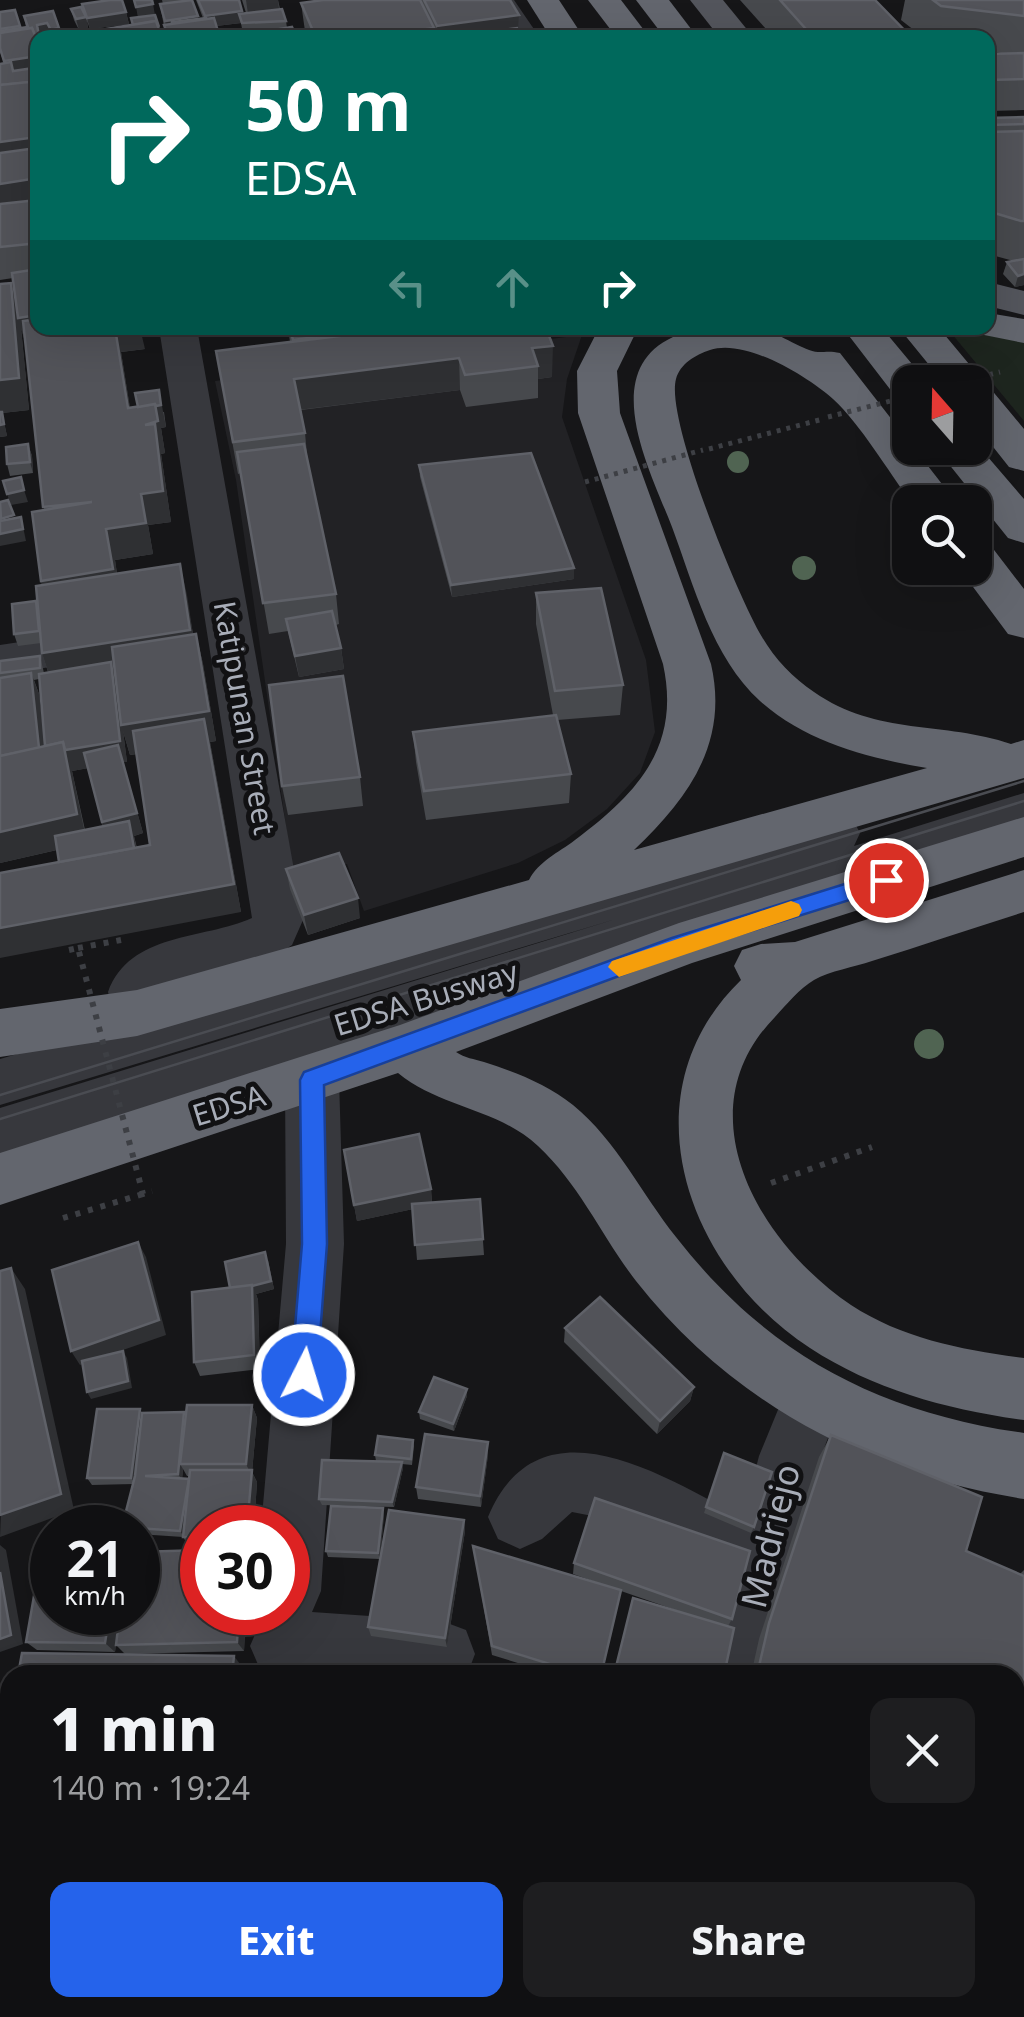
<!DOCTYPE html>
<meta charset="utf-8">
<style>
body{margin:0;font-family:"Noto Sans",sans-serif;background:#1e1e20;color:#f1f3f6;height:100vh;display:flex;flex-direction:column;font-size:38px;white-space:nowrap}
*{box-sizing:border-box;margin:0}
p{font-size:32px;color:#9c9d9f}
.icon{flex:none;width:55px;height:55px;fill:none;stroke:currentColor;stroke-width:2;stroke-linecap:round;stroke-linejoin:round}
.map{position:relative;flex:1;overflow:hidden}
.drawer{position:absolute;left:0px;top:1665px;width:1025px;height:352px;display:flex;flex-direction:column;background:#101012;border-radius:30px 30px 0 0;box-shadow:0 10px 40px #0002,0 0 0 2px #303032}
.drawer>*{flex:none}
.hud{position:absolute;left:30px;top:30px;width:965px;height:305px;border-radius:20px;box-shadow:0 10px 40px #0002,0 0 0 2px #303032;background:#00695c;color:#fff;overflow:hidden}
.needle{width:65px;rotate:340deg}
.buttons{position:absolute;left:892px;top:365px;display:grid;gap:20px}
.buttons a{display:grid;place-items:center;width:100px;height:100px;border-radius:20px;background:#101012;box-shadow:0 10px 40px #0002,0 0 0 2px #303032;font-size:50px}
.speed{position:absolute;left:30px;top:1505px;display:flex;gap:20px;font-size:50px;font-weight:700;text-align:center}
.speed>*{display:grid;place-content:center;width:130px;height:130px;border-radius:50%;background:#101012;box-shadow:0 10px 40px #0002,0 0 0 2px #303032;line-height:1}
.speed small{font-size:25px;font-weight:400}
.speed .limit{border:15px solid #d22;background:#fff;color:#111}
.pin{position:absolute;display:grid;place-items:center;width:85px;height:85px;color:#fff;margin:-42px;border:5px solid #fff;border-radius:50%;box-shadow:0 2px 10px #0007}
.me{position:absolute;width:110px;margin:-55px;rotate:5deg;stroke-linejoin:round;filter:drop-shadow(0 0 8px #0008)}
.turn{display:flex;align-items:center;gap:35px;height:210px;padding:0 50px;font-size:45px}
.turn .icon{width:130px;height:130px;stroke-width:2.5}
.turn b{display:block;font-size:70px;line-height:85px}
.lanes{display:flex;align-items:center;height:95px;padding:0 50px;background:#0003;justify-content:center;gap:50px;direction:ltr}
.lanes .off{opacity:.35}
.round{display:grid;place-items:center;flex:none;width:105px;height:105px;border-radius:20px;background:#1e1e20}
.headline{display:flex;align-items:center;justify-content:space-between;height:170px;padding:0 50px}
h1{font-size:60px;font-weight:800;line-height:75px}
.action{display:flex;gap:20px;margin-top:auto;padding:20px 50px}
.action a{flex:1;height:115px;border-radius:20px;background:#2563eb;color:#fff;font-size:40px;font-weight:800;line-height:115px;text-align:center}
.action a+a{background:#1e1e20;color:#f1f3f6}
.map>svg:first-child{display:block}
.built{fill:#222225}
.green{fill:#1e261f}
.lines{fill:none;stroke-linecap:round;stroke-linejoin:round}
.path-far1{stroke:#3d3f44;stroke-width:5;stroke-dasharray:4 6;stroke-linecap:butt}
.path{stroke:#3d3f44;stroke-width:6;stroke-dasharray:5 8;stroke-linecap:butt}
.minor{fill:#37383d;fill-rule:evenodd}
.major{fill:#53555c;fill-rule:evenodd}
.highway{fill:#63666e;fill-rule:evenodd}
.tram{stroke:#4a4c52;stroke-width:2.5}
.path-bridge-far1{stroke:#3d3f44;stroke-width:5;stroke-dasharray:4 6;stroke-linecap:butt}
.path-bridge{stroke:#3d3f44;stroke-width:6;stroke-dasharray:5 8;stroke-linecap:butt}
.tree{fill:#506452}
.wall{fill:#47494d;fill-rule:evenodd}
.shaded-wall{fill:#2f3033}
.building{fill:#525359;stroke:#5f6168;stroke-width:2.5}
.route{fill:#2563eb;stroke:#184099;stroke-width:2.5}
.slow{fill:#f59e0b}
.labels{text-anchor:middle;stroke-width:10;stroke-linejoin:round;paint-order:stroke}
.street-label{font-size:30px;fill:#a8adb8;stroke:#111113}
.near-street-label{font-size:35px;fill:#a8adb8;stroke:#111113}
</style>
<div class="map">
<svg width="1024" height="2017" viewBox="0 0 1024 2017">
<rect width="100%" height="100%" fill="#161618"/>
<path class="built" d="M582,335L567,379L562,417L646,660L655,732L640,773L607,809L565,840L518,863L364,911L347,864L293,875L236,480L215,381Z"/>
<path class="green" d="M947,328L1024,342V421Z"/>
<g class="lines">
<path class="path-far1" d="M709,449L823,419"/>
<g class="path">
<path d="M78,948L121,940"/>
<path d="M771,1183L872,1147"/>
<path d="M63,1218L143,1194"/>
</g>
<g class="minor">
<path d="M484,0H514L540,38H509Z"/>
<path d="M159,328H197L303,920L292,945L280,953L171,986L160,994L163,1011L836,814L853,820L860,833L854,846L1024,793V831L314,1056L331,1063L339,1079L344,1244L321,1591L312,1612L442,1621L466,1630L475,1654L467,1675H273L260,1669L250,1646L260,1623L273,1617L264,1612H288V1528H261L286,1244L285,1079L293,1063L0,1156V1108L616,919L0,1105V1059L116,1025L108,992C130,932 203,940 252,918Z"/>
<path d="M33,640L49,645L55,656L49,667L0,677V645Z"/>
<path d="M813,1369L835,1378L843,1399L821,1456L770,1675H704L728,1578L618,1521L572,1512L542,1539L520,1549L498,1539L488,1517C539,1394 665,1477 743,1518L759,1456L791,1378Z"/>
<path d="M1015,1923L1024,1924V1998L1015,1997Z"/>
<path d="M189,2008H263L261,2017H187Z"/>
</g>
<g class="major">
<path d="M690,0H723L754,38H720Z"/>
<path d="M988,282L1024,291V315L988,306Z"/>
</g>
<g class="highway">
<path d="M527,0H559L584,38H551Z"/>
<path d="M588,0H621L650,38H617Z"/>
<path d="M636,0H669L698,38H665Z"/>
<path d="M988,313L1024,319V343L974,333L970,328H988Z"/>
<path d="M599,328H638L617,371L620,413L711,664C729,742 689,798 634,850L927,768C867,758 806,742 760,701C712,657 694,586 672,527C651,472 597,372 673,337C698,326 728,324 755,328C776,330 802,351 818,352C827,352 831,351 840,353L956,502H911C888,471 861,425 833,399C807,376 745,338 710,350C695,355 680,364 676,379C665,419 738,597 762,637C775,659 793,678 814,692C877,736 944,721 1011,744L1024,740V778L137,1036L0,1057V1009L137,990L529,880C539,861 558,853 575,840C638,793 681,746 663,664L578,413L577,371Z"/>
<path d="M843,328H882L927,382H910V401L896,397Z"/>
<path d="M899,328H939L984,382L982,386L990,388L1024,429V471L1009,467L975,424V382H943Z"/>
<path d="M975,442L1024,499V543L1008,538L936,448H975Z"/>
<path d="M975,542L991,546L1024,589V638L1008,634L959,568H975Z"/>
<path d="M1024,817V857L692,963L456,1052C465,1058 474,1059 484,1062C515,1072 547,1084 573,1105C617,1141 641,1193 676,1237C768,1355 878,1412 1024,1433V1499C869,1475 734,1405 636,1281C602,1237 580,1185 538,1146C497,1108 441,1108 398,1073L0,1205V1153L400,1025L679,923Z"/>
<path d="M1024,870V912C973,928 923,945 872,961C854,967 830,971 814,980C800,988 786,1005 775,1017C682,1112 759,1243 851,1305C903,1339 963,1350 1024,1358V1420C949,1410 874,1390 810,1348C686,1268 624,1093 741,980L734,966L742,950L761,944L795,942Z"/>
</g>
<g class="tram">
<path d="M0,1095L1024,781"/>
<path d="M0,1119L1024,801"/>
</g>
<g class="path-bridge-far1">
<path d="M960,382L1000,372"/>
<path d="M828,417L910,396"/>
<path d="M585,482L703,450"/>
</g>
<path class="path-bridge" d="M69,950L78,948L143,1194L152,1191"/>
</g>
<g class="tree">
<circle cx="738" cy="462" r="11"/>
<circle cx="804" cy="568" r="12"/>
<circle cx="929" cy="1044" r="15"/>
</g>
<g class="wall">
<path d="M162,0H182L199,19L203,18L196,0H239L243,14L246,13L242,0H278L280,9L286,21L287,28L268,36V33L243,34L241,23L216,26L220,38H166L160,4H163Z"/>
<path d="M323,0H510L519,15L518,31L522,38H306L301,3Z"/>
<path d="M740,0H875L912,38H774Z"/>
<path d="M905,0H1024V110L988,111V54H1007L988,51V38H924L901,20Z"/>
<path d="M82,4L126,12L129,24L90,29L87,21L88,28L79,30L74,20L71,9L85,15Z"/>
<path d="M53,11L60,33L49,37L48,35L38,38V328L145,349L121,352L130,408L164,412L166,427L161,428L165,453L161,454L171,522L148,525L153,554L115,560L117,574L180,564L193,634H196L203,664L216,741L210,742L241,912L59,862L57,850L0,863V661L40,656L44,673L48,672L42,653L41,643L18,646L14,634L38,605L42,585L41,581L44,510L25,341L21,328L29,410L2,413L7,436L0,437L11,283L16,300L13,278L0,280V64L4,63L0,52V12L21,28H26L24,16ZM39,679L44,746L39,694L34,680ZM123,731L130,755L137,754L150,845L137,848L134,836L143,833L123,762H127ZM88,768L103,827L85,830L72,771Z"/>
<path d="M1024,117V285L1015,287L1003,274L1007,262L1018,260H1010L988,254V118Z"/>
<path d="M288,328H373L374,331L383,330L382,328H546L552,377L538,379V398L466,407L460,390L301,410L305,433L308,465L336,594L339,624L336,625L341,648L344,669L299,677L288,631L269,634L241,473L238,474L216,351L290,342Z"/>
<path d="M28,444L32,456L33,473L10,476L7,464Z"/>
<path d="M419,465L574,579L452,597L420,477Z"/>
<path d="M536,593L623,685L620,715L557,720L571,774L569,803L426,820L416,762L413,732L553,715L536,624Z"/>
<path d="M360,777L363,806L288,815L282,786Z"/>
<path d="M286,869L360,918L308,935L290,889Z"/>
<path d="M344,1150L431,1189L432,1203L480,1199L484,1255L417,1260L413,1209L357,1221Z"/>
<path d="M268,1260L274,1289L256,1294L258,1300L260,1369L200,1376L194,1362L230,1288Z"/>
<path d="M565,1328L694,1387L690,1401L657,1434L564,1342Z"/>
<path d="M467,1396L454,1431L420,1419L419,1412Z"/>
<path d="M252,1405L257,1418L252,1472L257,1482L254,1528H202V1548H190L183,1537L138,1534L133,1484L92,1485L87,1478L143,1413L186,1415ZM183,1469L187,1476H190L189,1479H182Z"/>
<path d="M831,1435L966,1551L1020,1574L1024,1570V1862L1015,1864V1675H751L759,1639L819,1457Z"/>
<path d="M413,1440L414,1446L412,1465L402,1464L403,1468L394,1507L322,1505L319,1499L376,1461L375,1455Z"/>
<path d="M724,1453L754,1527L751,1533L704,1513Z"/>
<path d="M488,1455L481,1507L418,1499L416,1487Z"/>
<path d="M384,1514L380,1559L328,1557L326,1551Z"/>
<path d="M464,1520L465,1531L447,1647L371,1636L368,1627Z"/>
<path d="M473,1546L610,1587L573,1574L574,1563L732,1619L728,1626L687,1614L621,1591L601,1675H557L492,1655Z"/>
<path d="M202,1612H246L244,1651L125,1654L116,1645L118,1627L115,1652L37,1650L26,1642Z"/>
</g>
<g class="shaded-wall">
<path d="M246,0H278L280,17L249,21Z"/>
<path d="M153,4L155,15L138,18L136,7Z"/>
<path d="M242,11L244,23L239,14L241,23L167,32L165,21L198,16L200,27L207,26L205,16Z"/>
<path d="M126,12L129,24L90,29L87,18Z"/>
<path d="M519,15L518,38L468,35V38H438L437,26Z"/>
<path d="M86,17L88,28L79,30L76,19Z"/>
<path d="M47,23L50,34L39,36L37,25Z"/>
<path d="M434,28V38H365Z"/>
<path d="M38,56V79L16,82L38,87V169L0,174V142L10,83L4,61Z"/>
<path d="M38,178V201L0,207V184Z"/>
<path d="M1024,274V285L1015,287L1018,276Z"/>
<path d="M11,283L20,314L38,315V328H140L145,349L121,352L135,440L27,349L21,328L29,410L2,413L7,436L0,437V380Z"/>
<path d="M553,346L552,377L538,379V366L532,348Z"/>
<path d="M459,358L460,390L298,410L294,379Z"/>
<path d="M159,390L166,427L161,428L165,453L161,454L171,522L148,525L153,554L115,560L121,600L51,612L41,581L106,529L141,494L146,430Z"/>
<path d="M28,444L32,456L33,473L30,462Z"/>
<path d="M24,490L28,502L11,505L7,494Z"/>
<path d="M21,517L26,541L0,546V534Z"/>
<path d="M180,564L187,595L197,660L196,634L203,664L216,741L210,742L241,912L0,958V928L234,884L208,742L130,755L123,731L127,762H123L143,833L134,836L141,873L109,842L102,822L123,762L72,771L87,843L0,863V832L53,774L52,684L42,653Z"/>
<path d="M574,568V579L452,597L451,585Z"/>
<path d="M341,648L344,669L299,677L295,656Z"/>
<path d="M31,673L39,694L47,772L0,780Z"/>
<path d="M358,898L360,918L308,935L304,915Z"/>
<path d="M431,1189L432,1205L357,1221L354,1205Z"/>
<path d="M138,1242L146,1257L166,1335L80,1365L71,1351Z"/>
<path d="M265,1252L274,1289L256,1294L258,1300L260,1369L234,1299Z"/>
<path d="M11,1268L25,1289L74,1510L0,1537Z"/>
<path d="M123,1351L127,1358L132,1388L91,1399L87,1392Z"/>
<path d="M694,1387L690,1401L657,1434L660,1421Z"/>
<path d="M467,1389V1396L454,1431L453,1424Z"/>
<path d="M252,1405L257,1418L252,1472L257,1482L254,1528H247L251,1474L246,1464Z"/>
<path d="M140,1409L144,1416L136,1484L131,1478Z"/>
<path d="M184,1412L188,1419L180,1464L183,1469L182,1480L178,1474Z"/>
<path d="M488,1442V1455L481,1507L480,1496Z"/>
<path d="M402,1462L403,1468L394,1507L392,1502Z"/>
<path d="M189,1479L184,1537L180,1531Z"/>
<path d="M383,1508L384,1514L380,1559L378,1553Z"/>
<path d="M464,1520L465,1531L447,1647L445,1638Z"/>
<path d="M0,1545L6,1550L23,1644L0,1652Z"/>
<path d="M110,1612H120L115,1652L105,1643Z"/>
<path d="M239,1612H246L244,1651L237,1642Z"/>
<path d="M234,1656L243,1668V1675H232Z"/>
<path d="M5,1784L10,1786V1793L0,1846V1810Z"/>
<path d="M0,1942L10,1949V1958L0,1950Z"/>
<path d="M10,1984V2005L1,2004Z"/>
<path d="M91,2008H101L120,2017H111Z"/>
</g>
<g class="building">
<path d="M110,0H122L126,12L87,18L82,4Z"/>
<path d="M134,0H152L153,4L136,7Z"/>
<path d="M192,0L198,16L165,21L160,4Z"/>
<path d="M198,0H239L242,11L205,16Z"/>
<path d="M323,0H420L434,28L365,38H316L301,3Z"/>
<path d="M424,0H510L519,15L437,26Z"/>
<path d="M780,0H875L912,38H814Z"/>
<path d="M933,0H1024V16L941,6Z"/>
<path d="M81,7L86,17L76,19L71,9Z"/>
<path d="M282,9L286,21L242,23L239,14Z"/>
<path d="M15,10L20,26L0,29V12Z"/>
<path d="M53,11L59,28L51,30L47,23L37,25L39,36H35L32,28L0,33V31L28,27L24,16Z"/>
<path d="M155,15L159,27L156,21L133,25L131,18Z"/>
<path d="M206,18L207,19L172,24V22Z"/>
<path d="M214,18L220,38H169L164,25Z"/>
<path d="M156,21L162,38H96L94,31Z"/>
<path d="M292,27L297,38H261L270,36L268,31Z"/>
<path d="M32,28L38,43V56L4,61L0,48V33Z"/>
<path d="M517,28L522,38H469L468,35Z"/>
<path d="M75,30L76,32L49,37L48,35Z"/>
<path d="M86,31L89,38H47Z"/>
<path d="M1024,53V79L988,80V54Z"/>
<path d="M11,62L13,71L34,68L38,87L31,88L29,82L0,85V64Z"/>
<path d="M29,82L37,137L0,142V85Z"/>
<path d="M1024,117V124L988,125V118Z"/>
<path d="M1024,131V221H1021L988,211V132Z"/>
<path d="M37,148L38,178L0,184V153Z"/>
<path d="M38,200V243L0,247V204Z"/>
<path d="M1024,259V274L1018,276L1007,262Z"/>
<path d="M38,269V315L18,318L12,273Z"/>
<path d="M11,283L19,378L0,380V284Z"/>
<path d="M38,319V328H115L128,408L155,404L158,421L145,425L155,424L163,491L141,494L146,523L106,529L113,569L41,581L32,512L92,502L43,507L23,321Z"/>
<path d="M290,328H373L374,329L293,340Z"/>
<path d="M405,328H546L553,346L532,348L538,366L465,375L459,358L294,379L305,433L233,442L216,351Z"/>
<path d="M159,390L161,405L156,406L155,404L138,407L135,393Z"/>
<path d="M0,412H2L4,424L0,425Z"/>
<path d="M28,444L30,462L7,464L6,447Z"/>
<path d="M304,444L336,594L263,603L237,452Z"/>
<path d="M531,453L574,568L451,585L419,465Z"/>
<path d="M21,477L24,490L7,494L3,481Z"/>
<path d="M8,500L14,515L1,519L0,502Z"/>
<path d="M21,517L23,529L0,534V521Z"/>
<path d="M180,564L190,630L42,653L36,586Z"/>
<path d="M601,588L623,685L555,691L536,593Z"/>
<path d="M36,601L39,631L14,634L12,604Z"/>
<path d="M332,611L341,648L295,656L286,619Z"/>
<path d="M196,634L209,711L121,725L112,647Z"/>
<path d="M40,656V668L0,673V661Z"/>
<path d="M111,662L120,741L65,750L63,742L45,746L39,674Z"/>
<path d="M31,673L39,748L0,756V678Z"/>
<path d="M343,676L360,777L282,786L269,685Z"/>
<path d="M556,715L571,774L424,791L413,732Z"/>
<path d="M204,719L234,884L0,928V873L150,845L133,731Z"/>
<path d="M63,742L77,814L0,832V756Z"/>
<path d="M118,745L137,813L102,822L84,753Z"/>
<path d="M129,821L134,848L59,862L55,836Z"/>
<path d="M339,853L358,898L304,915L286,869Z"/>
<path d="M419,1134L431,1189L354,1205L344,1150Z"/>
<path d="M480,1199L483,1239L415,1245L412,1204Z"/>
<path d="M138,1242L159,1320L71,1351L52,1270Z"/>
<path d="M265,1252L271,1281L252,1286L230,1288L225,1262Z"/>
<path d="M11,1268L61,1494L0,1515V1271Z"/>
<path d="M252,1285L254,1355L194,1362L192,1292Z"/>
<path d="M600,1297L694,1387L660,1421L565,1328Z"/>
<path d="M123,1351L128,1381L87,1392L82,1361Z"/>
<path d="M434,1377L467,1389L453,1424L419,1412Z"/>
<path d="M187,1405H252L246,1464H180Z"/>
<path d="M97,1409H140L131,1478H87Z"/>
<path d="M184,1412L178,1474L145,1476L189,1479L180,1531L122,1527L135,1476L142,1413Z"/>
<path d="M425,1434L488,1442L480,1496L416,1487Z"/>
<path d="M831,1435L982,1497L966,1551L1024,1576V1734L1015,1730V1675H757L769,1623Z"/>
<path d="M378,1436L413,1440L411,1459L375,1455Z"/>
<path d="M724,1453L772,1472L754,1527L706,1507Z"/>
<path d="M322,1460L402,1462L392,1502L319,1499Z"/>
<path d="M190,1470H252L247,1528H202V1537H183Z"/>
<path d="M595,1498L750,1551L732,1619L574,1563Z"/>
<path d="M331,1506L383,1508L378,1553L326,1551Z"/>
<path d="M389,1510L464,1520L445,1638L368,1627Z"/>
<path d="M46,1527L68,1528H52V1612H110L105,1643L26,1642Z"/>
<path d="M473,1546L621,1590L601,1675H585L492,1646Z"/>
<path d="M202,1550V1612H239L237,1642L116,1645L120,1612H138V1552Z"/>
<path d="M0,1572L11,1635L0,1639Z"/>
<path d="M633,1598L734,1628L724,1675H614Z"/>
<path d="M22,1653L234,1656L232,1675H18Z"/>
<path d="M10,1722V1758H4Z"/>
<path d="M1015,1739L1024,1743V1860L1015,1859Z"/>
<path d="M0,1783L5,1784L0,1810Z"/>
<path d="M0,1950L10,1958V1984L1,2004Z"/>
<path d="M88,2008H91L111,2017H83Z"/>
</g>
<path class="route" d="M886,871L894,874L897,880L894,886L684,952L324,1085L327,1244L317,1375L313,1384L304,1388L295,1384L291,1375L302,1244L300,1080L304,1072L672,938Z"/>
<path class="slow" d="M791,901L799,904L802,910L799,916L619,977L608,967L612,961Z"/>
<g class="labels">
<g class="street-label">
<text transform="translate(244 718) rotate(80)" y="10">Katipunan Street</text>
<text transform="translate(426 999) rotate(-17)" y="10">EDSA Busway</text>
<text transform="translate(229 1106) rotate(-17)" y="10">EDSA</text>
</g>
<g class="near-street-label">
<text transform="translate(771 1536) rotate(-76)" y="12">Madriejo</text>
</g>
</g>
</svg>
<div class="buttons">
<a><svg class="needle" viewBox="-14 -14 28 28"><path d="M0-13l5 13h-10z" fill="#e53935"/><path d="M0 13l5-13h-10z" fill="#9c9d9f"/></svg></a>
<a><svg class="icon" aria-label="search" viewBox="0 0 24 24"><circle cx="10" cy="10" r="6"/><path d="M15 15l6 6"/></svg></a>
</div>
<div class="speed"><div>21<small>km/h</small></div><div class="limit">30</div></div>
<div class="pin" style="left:886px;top:880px;background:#d93025"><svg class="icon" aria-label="arrive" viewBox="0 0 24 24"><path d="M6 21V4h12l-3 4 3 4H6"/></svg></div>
<svg class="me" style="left:304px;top:1375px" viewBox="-20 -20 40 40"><circle r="17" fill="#2563eb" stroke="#fff" stroke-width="3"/><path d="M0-11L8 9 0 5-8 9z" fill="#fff"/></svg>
<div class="hud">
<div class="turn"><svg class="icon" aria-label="right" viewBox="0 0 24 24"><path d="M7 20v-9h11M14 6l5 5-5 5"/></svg><div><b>50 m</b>EDSA</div></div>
<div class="lanes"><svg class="icon off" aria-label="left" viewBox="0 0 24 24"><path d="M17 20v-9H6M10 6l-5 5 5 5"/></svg><svg class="icon off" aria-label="ahead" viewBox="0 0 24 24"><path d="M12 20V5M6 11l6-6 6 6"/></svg><svg class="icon" aria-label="right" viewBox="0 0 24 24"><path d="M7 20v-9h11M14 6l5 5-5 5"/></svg></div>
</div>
<section class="drawer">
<div class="headline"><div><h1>1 min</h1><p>140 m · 19:24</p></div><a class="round"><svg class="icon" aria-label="close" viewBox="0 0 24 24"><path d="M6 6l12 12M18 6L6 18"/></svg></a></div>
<div class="action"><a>Exit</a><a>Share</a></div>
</section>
</div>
